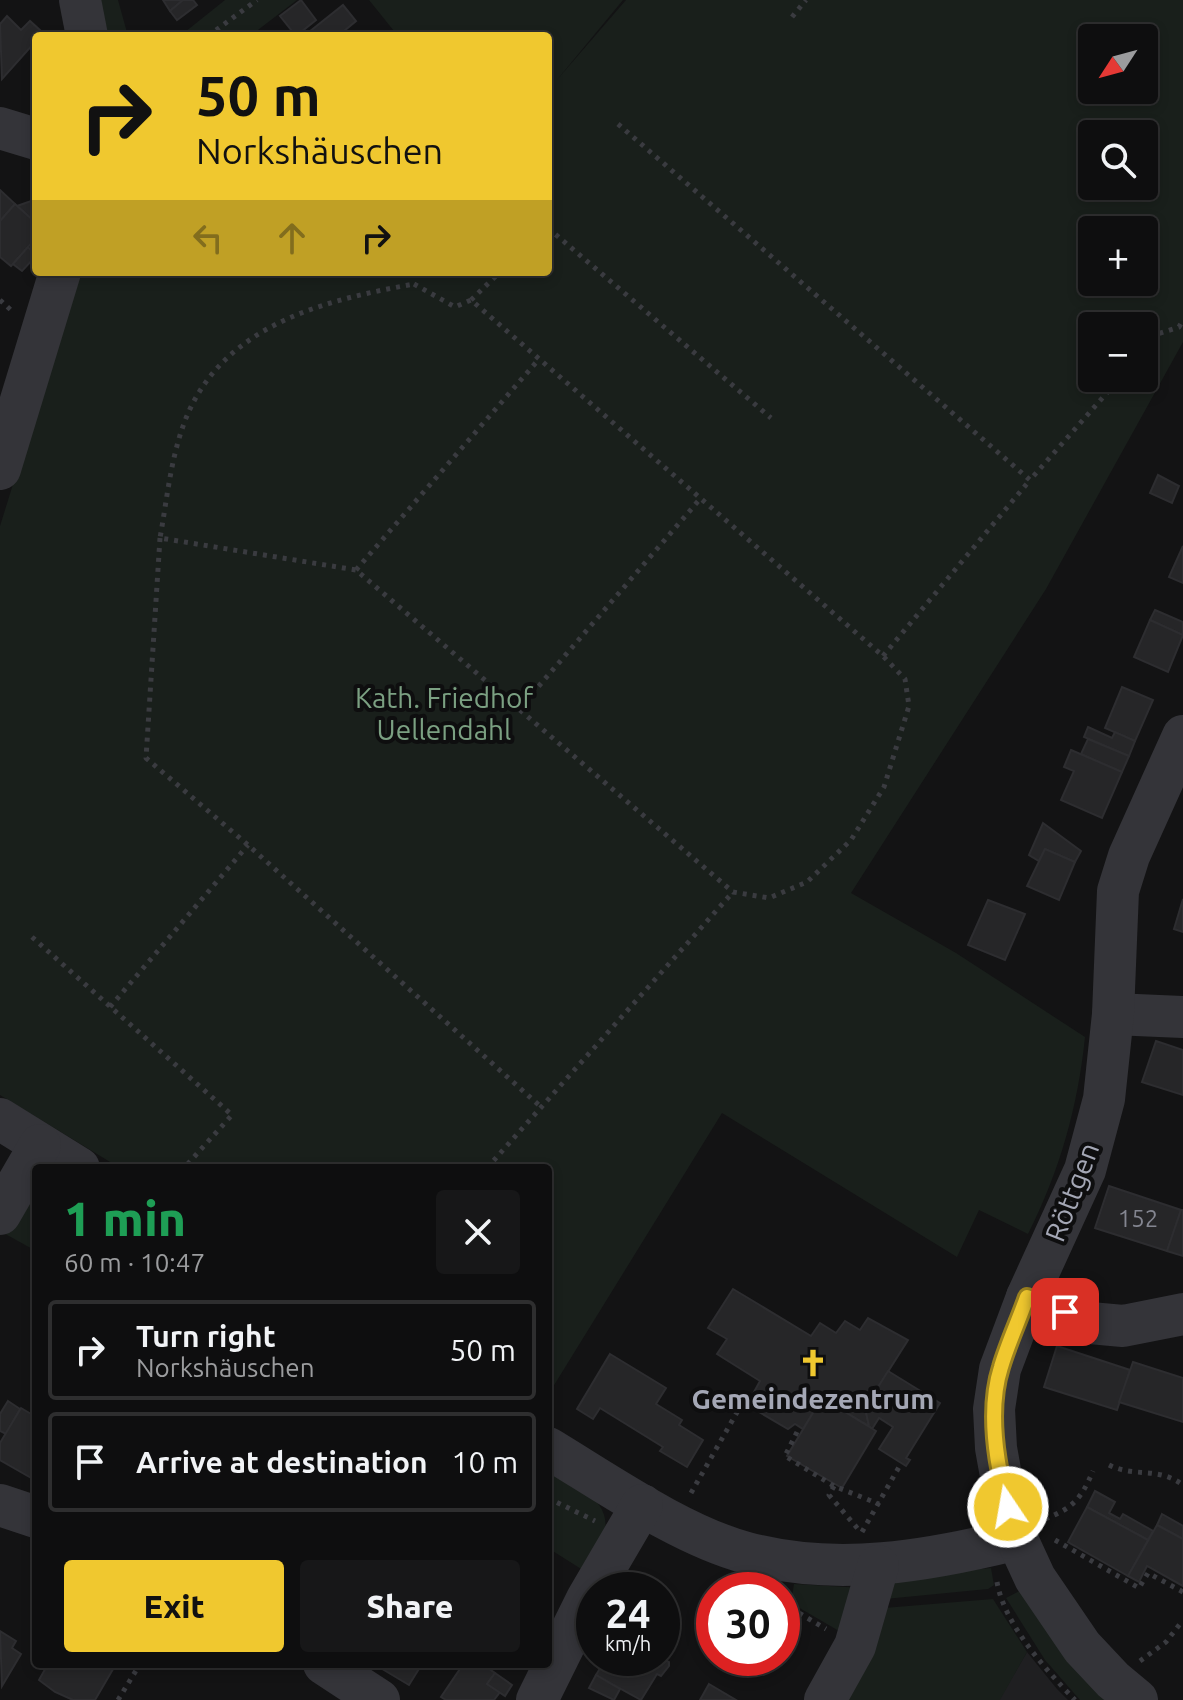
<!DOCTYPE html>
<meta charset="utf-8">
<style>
body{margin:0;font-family:Ubuntu,sans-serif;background:#171718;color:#f1f3f6;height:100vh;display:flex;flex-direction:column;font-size:30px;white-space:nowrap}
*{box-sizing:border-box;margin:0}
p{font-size:26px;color:#9b9c9e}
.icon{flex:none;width:44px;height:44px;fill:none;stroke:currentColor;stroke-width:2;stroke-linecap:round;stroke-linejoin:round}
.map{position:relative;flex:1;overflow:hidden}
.drawer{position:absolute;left:32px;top:1164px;width:520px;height:504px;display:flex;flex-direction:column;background:#0e0e0f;border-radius:8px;box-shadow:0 4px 12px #0003,0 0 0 2px #2e2e2f}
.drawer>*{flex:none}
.top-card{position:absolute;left:32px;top:32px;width:520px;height:244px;border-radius:8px;box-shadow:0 4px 12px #0003,0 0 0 2px #2e2e2f;background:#f0c82f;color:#111;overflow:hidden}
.needle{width:52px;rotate:234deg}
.tools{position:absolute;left:1078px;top:24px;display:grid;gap:16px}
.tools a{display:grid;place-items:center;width:80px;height:80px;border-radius:8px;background:#0e0e0f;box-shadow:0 4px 12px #0003,0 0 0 2px #2e2e2f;font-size:40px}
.speed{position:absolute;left:576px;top:1572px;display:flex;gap:16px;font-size:40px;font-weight:700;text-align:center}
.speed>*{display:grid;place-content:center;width:104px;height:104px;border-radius:50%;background:#0e0e0f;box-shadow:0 4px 12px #0003,0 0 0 2px #2e2e2f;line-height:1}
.speed small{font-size:20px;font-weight:400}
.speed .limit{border:12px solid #d22;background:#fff;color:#111}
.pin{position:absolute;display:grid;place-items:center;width:68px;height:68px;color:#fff;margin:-34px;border-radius:16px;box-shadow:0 4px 12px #0006}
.me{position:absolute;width:88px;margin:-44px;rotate:348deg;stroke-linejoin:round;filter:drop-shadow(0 0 6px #0008)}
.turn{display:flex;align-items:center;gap:28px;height:168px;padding:0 32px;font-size:36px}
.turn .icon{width:104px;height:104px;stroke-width:2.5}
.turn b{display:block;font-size:56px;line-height:68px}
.lanes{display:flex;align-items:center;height:76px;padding:0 32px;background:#0003;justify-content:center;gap:40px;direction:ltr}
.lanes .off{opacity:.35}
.round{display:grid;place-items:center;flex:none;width:84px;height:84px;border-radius:8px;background:#171718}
.head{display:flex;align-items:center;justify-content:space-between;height:136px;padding:0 32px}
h1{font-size:48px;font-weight:800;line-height:60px;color:#1e9e55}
.cta{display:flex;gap:16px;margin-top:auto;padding:16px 32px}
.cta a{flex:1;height:92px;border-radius:8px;background:#f0c82f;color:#111;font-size:32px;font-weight:800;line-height:92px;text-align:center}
.cta a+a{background:#171718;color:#f1f3f6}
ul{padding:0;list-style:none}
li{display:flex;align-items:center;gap:24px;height:100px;margin:0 16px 12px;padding:0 16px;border:4px solid #2e2e2f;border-radius:8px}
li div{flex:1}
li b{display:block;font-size:30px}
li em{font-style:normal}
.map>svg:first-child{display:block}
.built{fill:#1f1f21}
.green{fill:#191f1b;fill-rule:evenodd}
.building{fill:#262628;stroke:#2d2d30;stroke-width:2}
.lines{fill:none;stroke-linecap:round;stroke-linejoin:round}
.path{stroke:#3a3b40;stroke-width:5;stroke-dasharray:4 6;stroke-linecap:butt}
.minor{stroke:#343439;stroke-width:42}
.route-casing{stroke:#9c821f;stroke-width:20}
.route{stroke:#f0c82f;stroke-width:14}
.labels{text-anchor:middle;stroke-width:8;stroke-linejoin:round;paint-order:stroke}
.number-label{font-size:24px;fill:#848691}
.park-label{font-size:28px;fill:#7ba082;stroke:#0e0e0f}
.street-label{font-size:28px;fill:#a4a7b5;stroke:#0e0e0f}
.poi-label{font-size:28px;font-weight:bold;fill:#a4a7b5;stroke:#0e0e0f}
</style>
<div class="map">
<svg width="1183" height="1700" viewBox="0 0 1183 1700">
<rect width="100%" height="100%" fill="#131314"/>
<path class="built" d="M1027,1652L1057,1689L1068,1700H999Z"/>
<g class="green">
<path d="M95,0H118L128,36H104Z"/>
<path d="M225,0H297L250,36H180Z"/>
<path d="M369,0H623L556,81L626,0H1183V342L1046,589L851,893L956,953L1085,1037C1078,1106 1060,1171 1028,1234L979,1210L957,1257L722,1113L548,1395V1168H120L0,1095V526L79,272H548V36H398ZM1092,38H1144V90H1092ZM1092,134H1144V186H1092ZM1092,230H1144V282H1092ZM1092,326H1144V378H1092Z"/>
<path d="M36,1168V1251L0,1231Z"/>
<path d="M548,1469C570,1482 611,1498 605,1531C603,1544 592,1560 586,1572L548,1548Z"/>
<path d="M991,1568L994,1585L988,1589L885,1599L890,1577Z"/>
<path d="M794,1584L864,1588L851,1638L791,1603Z"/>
<path d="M1023,1589L1109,1700H1080L1045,1660L1006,1598Z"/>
<path d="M993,1599L1027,1652L1000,1700H833L884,1608Z"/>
</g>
<g class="building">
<path d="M163,0H183L170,11Z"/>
<path d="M183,0H193L197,5L177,20L170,11Z"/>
<path d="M301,0L316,20L296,36L280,16Z"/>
<path d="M343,5L356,21L338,36H304Z"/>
<path d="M7,16L21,30L30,21L42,32L36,36L35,42L2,79L0,24Z"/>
<path d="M0,190L15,204L0,221Z"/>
<path d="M31,201L36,203V223L17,206Z"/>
<path d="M15,204L36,223V238L11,266L0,257V221Z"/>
<path d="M28,247L36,256L22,271L13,264Z"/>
<path d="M1158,475L1179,486L1172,503L1150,493Z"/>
<path d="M1183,546V583L1169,577Z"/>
<path d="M1155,610L1183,622V635L1150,620Z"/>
<path d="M1150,620L1183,635L1168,672L1134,657Z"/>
<path d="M1122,687L1153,700L1135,741L1105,728Z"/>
<path d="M1088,727L1112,738L1115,732L1135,741L1129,756L1084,737Z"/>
<path d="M1088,739L1129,756L1122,772L1081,754Z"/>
<path d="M1071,750L1122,772L1102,818L1061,800L1074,771L1064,767Z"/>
<path d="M1043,823L1081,851L1075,862L1045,849L1039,861L1029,855Z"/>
<path d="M1045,849L1075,862L1059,900L1027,886Z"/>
<path d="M1183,899V932L1174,929Z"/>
<path d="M988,900L1025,914L1005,960L968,945Z"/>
<path d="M1156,1041L1183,1050V1095L1142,1082Z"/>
<path d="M1109,1186L1181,1210L1167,1251L1095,1228Z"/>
<path d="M1181,1210H1183V1256L1167,1251Z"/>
<path d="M733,1289L811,1336L820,1323L836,1333L845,1321L860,1330L868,1318L908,1340L865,1408L869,1426L822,1398L803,1429L795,1424L788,1429L747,1405L760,1381L717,1354L727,1339L708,1328Z"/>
<path d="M1057,1346L1130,1370L1117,1410L1044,1387Z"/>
<path d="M610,1354L666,1388L656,1404L682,1420L679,1425L703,1440L687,1467L660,1451L663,1447L600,1408L593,1419L577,1409Z"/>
<path d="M1133,1362L1183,1378V1422L1119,1402Z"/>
<path d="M888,1371L940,1403L906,1458L910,1460L906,1466L879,1449L893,1427L879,1418L872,1429L869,1426L865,1408Z"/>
<path d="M822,1398L876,1431L842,1488L787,1456Z"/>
<path d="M8,1401L20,1409L6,1434L0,1431V1414Z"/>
<path d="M21,1408L36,1417V1474L33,1479L0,1460V1443Z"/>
<path d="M1095,1491L1115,1502L1109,1513L1120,1519L1123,1514L1153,1531L1148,1540L1087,1507Z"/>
<path d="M1087,1507L1148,1540L1128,1576L1068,1542Z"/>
<path d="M1162,1514L1183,1526V1539L1157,1525Z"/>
<path d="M1157,1525L1183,1539V1586L1147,1566L1139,1582L1128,1576Z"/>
<path d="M0,1631L16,1641L12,1648L21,1654L2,1686Z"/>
<path d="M662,1641L669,1645L663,1654L667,1656L665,1660L669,1662V1666L661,1676L657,1674L641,1700L596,1675L606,1658L613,1662L616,1658H662Z"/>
<path d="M48,1664H116L95,1700H73L55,1692L39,1680Z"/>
<path d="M374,1664H422L409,1685Z"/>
<path d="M469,1664H482L495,1673L487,1684L500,1692L494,1700H446L441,1697L462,1666L466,1669Z"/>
<path d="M495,1673L512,1685L505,1696L487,1684Z"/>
<path d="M596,1675L620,1689L614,1700L589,1688Z"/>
<path d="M709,1684L736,1700H700Z"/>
</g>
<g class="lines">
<g class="path">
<path d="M792,17L806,0"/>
<path d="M208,36L257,0"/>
<path d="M618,124L1030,480L1120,378"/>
<path d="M548,228L771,418"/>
<path d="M414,284L455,307L471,300L883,656L905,679L909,706L884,787L851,840L807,882L769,898L733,892L356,570L160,538C168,494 172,442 194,401C237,321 331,299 414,284Z"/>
<path d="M0,300L13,312"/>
<path d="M471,300L500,272"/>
<path d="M1144,344L1148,337L1179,327L1183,320"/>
<path d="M160,538L146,758L248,845L541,1107"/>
<path d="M356,570L539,359"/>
<path d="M883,656L1030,480"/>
<path d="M519,709L700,499"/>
<path d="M32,937L232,1115L184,1168"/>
<path d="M110,1007L248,845"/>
<path d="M487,1168L733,892"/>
<path d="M797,1432L785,1456L834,1486L879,1504"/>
<path d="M1109,1465C1135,1478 1157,1466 1183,1485"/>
<path d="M834,1486L829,1495L858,1529"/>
<path d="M691,1493L748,1393"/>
<path d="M548,1498L595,1521"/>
<path d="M1045,1519C1073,1508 1081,1499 1093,1471"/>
<path d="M862,1532L899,1467"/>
<path d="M1055,1540L1139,1588L1148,1573L1183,1592"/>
<path d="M997,1582C1004,1624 1046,1670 1075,1700"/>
<path d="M782,1603L826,1629"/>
<path d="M1140,1661L1166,1642L1183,1620"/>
<path d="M118,1700L140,1664"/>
</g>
<g class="minor">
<path d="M80,0L87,36"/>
<path d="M0,128L36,139"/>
<path d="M0,469L60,272"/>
<path d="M1113,1014L1183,1017"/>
<path d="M0,1119L79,1168"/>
<path d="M0,1214L40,1145"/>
<path d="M1027,1297L1090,1323L1123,1326L1183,1314"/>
<path d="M548,1448C606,1483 682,1536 747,1553C837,1577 928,1561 1017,1539"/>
<path d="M0,1505L36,1517"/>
<path d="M324,1664L379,1700"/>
<path d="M537,1700L587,1599L642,1505"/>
<path d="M825,1700L855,1646L878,1566"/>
<path d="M1137,1700L1113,1680L1082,1647L1035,1578L1017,1539L1003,1487L996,1448L994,1409L1000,1369L1027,1297L1085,1170L1104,1099L1113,1014L1118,891L1129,856L1183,736"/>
</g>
</g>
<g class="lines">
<defs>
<path id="route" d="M1008,1507C996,1463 987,1411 1001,1367C1008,1343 1019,1320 1027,1297L1065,1312"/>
</defs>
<use href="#route" class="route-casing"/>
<use href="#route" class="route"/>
</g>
<defs>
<symbol id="church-bare" viewBox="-9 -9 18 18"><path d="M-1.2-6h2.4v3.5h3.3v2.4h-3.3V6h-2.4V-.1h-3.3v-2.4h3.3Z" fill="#f0c82f" stroke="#0e0e0f" stroke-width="2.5" paint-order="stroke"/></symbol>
</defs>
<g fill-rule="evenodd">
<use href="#church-bare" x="793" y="1343" width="40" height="40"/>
</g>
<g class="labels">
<g class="number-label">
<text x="1138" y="1227">152</text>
</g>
<g class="park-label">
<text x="444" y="708">Kath. Friedhof<tspan x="444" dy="32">Uellendahl</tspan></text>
</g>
<g class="street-label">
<text transform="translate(1072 1192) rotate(-69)" y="10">Röttgen</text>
</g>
<g class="poi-label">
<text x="813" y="1409">Gemeindezentrum</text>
</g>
</g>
</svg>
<div class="tools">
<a><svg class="needle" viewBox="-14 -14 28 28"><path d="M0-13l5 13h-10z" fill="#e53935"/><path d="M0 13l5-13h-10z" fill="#9b9c9e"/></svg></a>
<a><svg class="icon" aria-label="search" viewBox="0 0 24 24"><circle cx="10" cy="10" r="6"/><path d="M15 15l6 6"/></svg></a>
<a>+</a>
<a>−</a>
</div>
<div class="speed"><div>24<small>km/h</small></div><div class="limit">30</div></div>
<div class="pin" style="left:1065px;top:1312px;background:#d93025"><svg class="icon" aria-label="arrive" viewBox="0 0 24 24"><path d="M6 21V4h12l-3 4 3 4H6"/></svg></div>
<svg class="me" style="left:1008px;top:1507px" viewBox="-20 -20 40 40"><circle r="17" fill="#f0c82f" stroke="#fff" stroke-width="3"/><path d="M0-11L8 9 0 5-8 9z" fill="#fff"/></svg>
<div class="top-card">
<div class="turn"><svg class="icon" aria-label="right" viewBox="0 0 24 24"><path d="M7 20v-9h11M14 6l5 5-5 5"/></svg><div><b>50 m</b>Norkshäuschen</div></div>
<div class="lanes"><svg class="icon off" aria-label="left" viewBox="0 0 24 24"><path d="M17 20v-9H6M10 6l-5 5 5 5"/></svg><svg class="icon off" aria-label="ahead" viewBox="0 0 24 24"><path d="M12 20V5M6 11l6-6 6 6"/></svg><svg class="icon" aria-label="right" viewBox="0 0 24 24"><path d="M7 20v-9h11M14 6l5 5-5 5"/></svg></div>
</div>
<section class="drawer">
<div class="head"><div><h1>1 min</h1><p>60 m · 10:47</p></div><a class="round"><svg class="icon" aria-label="close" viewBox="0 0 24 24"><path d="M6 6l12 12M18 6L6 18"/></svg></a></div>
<ul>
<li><svg class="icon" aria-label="right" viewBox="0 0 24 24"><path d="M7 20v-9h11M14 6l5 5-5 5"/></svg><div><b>Turn right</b><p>Norkshäuschen</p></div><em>50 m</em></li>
<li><svg class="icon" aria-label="arrive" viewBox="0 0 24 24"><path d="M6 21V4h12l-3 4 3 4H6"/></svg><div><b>Arrive at destination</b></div><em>10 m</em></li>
</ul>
<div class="cta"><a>Exit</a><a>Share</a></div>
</section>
</div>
